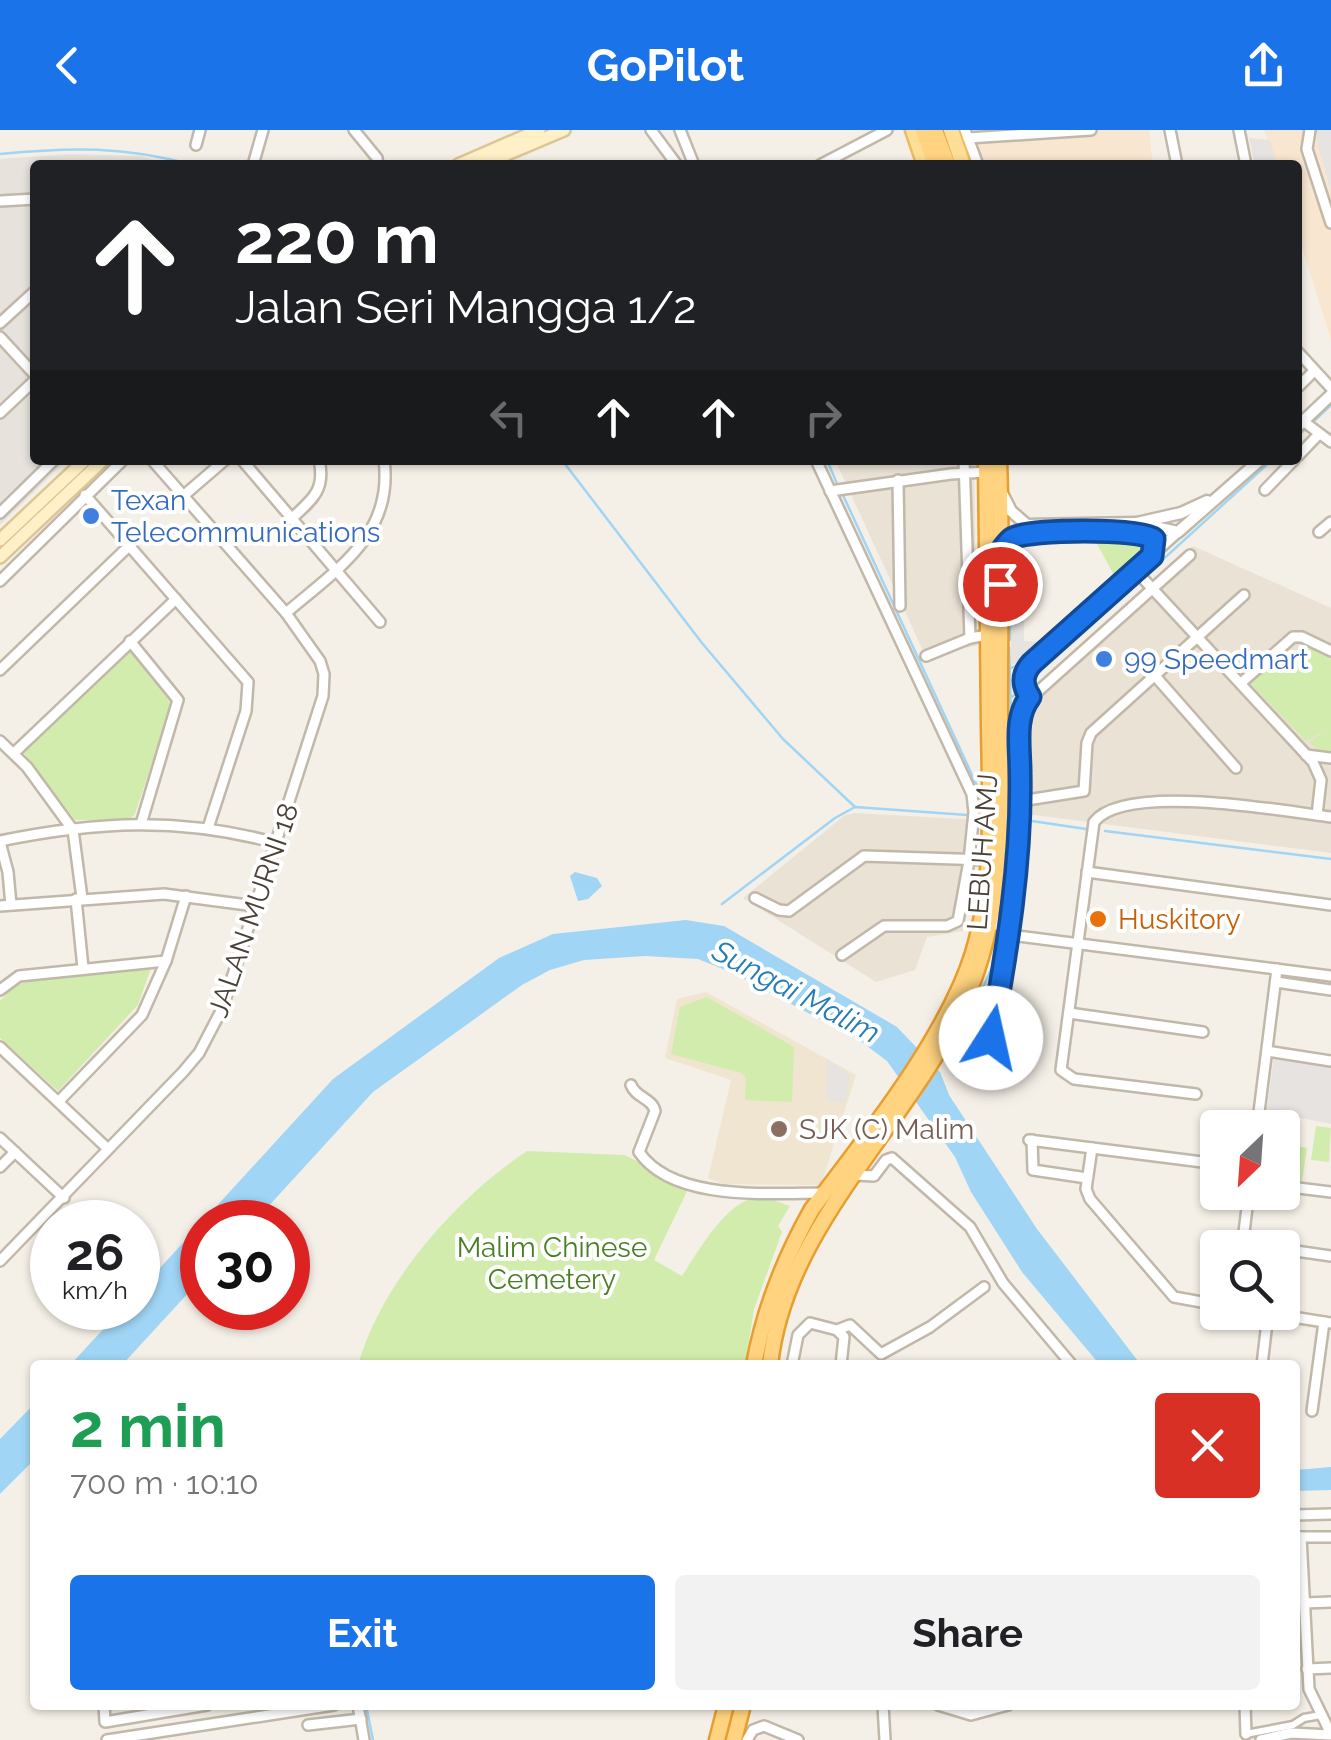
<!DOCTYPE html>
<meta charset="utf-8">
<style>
body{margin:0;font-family:Raleway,sans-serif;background:#f2f2f2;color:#202124;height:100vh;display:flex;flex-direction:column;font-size:38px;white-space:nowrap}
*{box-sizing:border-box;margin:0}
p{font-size:32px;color:#757577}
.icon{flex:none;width:55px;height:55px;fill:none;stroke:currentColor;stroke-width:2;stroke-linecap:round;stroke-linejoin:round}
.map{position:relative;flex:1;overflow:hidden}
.panel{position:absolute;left:30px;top:1230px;width:1270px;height:350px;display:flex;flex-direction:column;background:#fff;border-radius:10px;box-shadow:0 2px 8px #0004}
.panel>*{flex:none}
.hud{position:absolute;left:30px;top:30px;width:1272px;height:305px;border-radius:10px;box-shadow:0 2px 8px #0004;background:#202124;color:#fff;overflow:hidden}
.needle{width:65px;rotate:205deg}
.controls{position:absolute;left:1200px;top:980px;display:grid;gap:20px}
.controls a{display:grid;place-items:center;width:100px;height:100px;border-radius:10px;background:#fff;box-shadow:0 2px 8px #0004;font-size:50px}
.speed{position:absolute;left:30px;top:1070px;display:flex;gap:20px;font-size:50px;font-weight:700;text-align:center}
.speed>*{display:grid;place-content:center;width:130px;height:130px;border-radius:50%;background:#fff;box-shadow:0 2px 8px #0004;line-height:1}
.speed small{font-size:25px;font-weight:400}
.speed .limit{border:15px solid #d22;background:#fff;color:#111}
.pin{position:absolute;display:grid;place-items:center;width:85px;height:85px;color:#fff;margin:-42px;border:5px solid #fff;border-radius:50%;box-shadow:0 2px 10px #0007}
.me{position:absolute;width:110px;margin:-55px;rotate:10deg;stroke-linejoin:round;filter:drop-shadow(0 0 8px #0008)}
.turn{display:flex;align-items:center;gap:35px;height:210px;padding:0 40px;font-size:45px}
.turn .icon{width:130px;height:130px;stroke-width:2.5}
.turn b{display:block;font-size:70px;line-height:85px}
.lanes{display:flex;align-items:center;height:95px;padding:0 40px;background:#0003;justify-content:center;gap:50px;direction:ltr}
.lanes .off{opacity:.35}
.round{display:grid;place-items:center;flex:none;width:105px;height:105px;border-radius:10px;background:#f2f2f2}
.overview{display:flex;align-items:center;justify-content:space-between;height:170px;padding:0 40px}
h1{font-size:60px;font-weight:700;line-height:75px;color:#1e9e55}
.button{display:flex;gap:20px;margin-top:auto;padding:20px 40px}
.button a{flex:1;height:115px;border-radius:10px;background:#1a73e8;color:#fff;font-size:40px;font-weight:700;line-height:115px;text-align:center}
.button a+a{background:#f2f2f2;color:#202124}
header{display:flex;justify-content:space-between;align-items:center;height:130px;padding:0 40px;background:#1a73e8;color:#fff;font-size:45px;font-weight:700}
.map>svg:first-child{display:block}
.residential{fill:#e9e2d5}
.commercial{fill:#f8e6d1}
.industrial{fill:#e7e2dc}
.education{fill:#efe5d0}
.green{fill:#d2ecad}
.parking{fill:#e6e3e0}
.water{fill:#a0d5f5}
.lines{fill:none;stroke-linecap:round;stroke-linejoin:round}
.stream{stroke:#a0d5f5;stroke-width:2.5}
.pedestrian-casing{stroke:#c1b8a9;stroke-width:11}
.minor-casing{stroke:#c1b8a9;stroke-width:14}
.tertiary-casing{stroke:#c1b8a9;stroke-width:15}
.secondary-casing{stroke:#dbc696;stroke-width:16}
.primary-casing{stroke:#ecbd5e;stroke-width:19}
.trunk-casing{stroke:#e89e2e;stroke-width:19}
.pedestrian{stroke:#fff;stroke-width:6}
.minor{stroke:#fff;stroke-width:9}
.tertiary{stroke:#fff;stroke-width:10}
.secondary{stroke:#fff0c7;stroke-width:11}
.primary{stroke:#ffde96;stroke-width:14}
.trunk{stroke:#ffd37f;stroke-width:14}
.route-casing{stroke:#114b97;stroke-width:25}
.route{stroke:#1a73e8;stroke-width:18}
.shop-dot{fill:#3f7fe0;stroke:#fff;stroke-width:4}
.food-dot{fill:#e8710a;stroke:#fff;stroke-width:4}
.education-dot{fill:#8d6e63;stroke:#fff;stroke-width:4}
.labels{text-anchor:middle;stroke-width:8;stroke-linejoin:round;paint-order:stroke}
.shop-label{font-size:28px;fill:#366cbe;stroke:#fff;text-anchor:start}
.street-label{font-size:28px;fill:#494136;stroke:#fff}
.food-label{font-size:28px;fill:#c56008;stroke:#fff;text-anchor:start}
.education-label{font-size:28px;fill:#785e54;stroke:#fff;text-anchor:start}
.park-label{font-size:28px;fill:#497f24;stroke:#fff}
.water-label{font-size:30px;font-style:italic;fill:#267cb4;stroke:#fff}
</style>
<header><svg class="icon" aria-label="back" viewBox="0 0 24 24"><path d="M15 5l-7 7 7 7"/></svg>GoPilot<svg class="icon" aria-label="share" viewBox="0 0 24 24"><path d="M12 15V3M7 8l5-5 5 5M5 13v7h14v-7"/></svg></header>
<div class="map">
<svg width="1331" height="1610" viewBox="0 0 1331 1610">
<rect width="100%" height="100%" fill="#f5f0e7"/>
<g class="residential">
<path d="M835,330H974L977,516L925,525Z"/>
<path d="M1193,416L1331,478V723L1018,683L1019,569Z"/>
<path d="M855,683L980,690L963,801L927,807L915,840L876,852L743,768L845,685Z"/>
</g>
<g class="commercial">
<path d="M958,0H1149L1153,35H970Z"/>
<path d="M1264,0H1331V210L1298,104V35H1276Z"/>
</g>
<path class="industrial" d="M70,24L141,26L171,35H35V330H67L0,395V29Z"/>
<path class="education" d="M706,862L856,945L821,1055L723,1054L708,1048L731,950L665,928L677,869Z"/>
<g class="green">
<path d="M1141,406L1149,410L1148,416L1115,447L1096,412Z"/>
<path d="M1317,518L1331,526V622L1318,620L1309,612L1330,598L1306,611L1250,553L1258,536L1301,519Z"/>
<path d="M129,520L172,574L135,684L129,690H75L22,621Z"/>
<path d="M151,838L138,875L58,961L0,908V871L14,856L33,849Z"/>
<path d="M707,867L794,917L792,972L745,970L746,948L741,943L671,924L680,877Z"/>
<path d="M1316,996L1331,998L1329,1032L1311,1030Z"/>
<path d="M1283,1013L1307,1018L1302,1051L1283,1050Z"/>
<path d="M527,1021L624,1025L690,1055L654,1130L682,1146C698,1122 727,1069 759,1067C768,1067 781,1073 790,1076L778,1096L782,1102L754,1179L745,1235H358C381,1153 456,1068 527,1021Z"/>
</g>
<g class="parking">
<path d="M1317,0H1331V61L1317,13Z"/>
<path d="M1249,8L1270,10L1277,35H1255Z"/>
<path d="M1013,477L1024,478V511L1043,512L1024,530L1010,536Z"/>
<path d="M1274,924L1331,931V994L1267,981Z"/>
<path d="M827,929L851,947L845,973L827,971Z"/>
</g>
<g class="water">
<path d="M575,742L597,748L602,756L588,769L578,771L570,746Z"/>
<path d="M686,790L724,796L897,897L940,942L949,965L1037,1099L1141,1235H1100L1022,1142L971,1062L955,1027L887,931L859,910L733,843L698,829L645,826L584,830L550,840L522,855L373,962L254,1092H202V1148L122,1235H70L123,1178H138V1162L333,949L499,828L553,804Z"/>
<path d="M35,1273V1329L0,1364V1309Z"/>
<path d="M1331,1337V1360L1295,1361V1340Z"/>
</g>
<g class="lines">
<g class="stream">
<path d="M0,24C71,17 124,16 193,35"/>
<path d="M1313,292L1331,275"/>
<path d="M1298,306L1307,297"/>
<path d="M562,330L702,513L783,609L855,677"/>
<path d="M827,330L838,356"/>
<path d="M842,363L979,660V686"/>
<path d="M1065,410L1079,409"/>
<path d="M1147,444L1272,330"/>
<path d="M1116,448L1149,417"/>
<path d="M1010,510L1012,418L1018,414L1055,411"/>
<path d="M1008,539L1022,534L1109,454"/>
<path d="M1028,552L1141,450"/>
<path d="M1012,567L1022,558"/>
<path d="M1032,691L1086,699"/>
<path d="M1105,701L1331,729"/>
<path d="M722,774L835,688L855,677L967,685"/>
<path d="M1001,790L1014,683L1009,517"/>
<path d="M964,902L992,837L996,810"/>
<path d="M366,1575L373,1610"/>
</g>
<defs>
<path id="pedestrian" d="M1246,1604L1293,1595L1304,1588L1321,1585"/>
<g id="minor">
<path d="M354,0L377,28L378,35"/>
<path d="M651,0L677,35"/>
<path d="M680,0L694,35"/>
<path d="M965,0L978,35"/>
<path d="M1170,0L1177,35"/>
<path d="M1239,0L1246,35"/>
<path d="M1310,0L1307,19L1331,93"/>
<path d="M968,8L1091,0"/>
<path d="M196,15L200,0"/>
<path d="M253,35L263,0"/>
<path d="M820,35L887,0"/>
<path d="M0,71L35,69"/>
<path d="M0,193L35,161"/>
<path d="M0,207L35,245"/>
<path d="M1298,222L1331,258"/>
<path d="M1298,257L1314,241"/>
<path d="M0,283L35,250"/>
<path d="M1303,291L1331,312"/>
<path d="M1298,326L1319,304"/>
<path d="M242,330L380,492"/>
<path d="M816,330L972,664L974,682L969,731L958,791L947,796H884L842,825"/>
<path d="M964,330L970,508L988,505"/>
<path d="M898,350L900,476"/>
<path d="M1265,360L1294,330"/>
<path d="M830,361L951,344L986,342"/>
<path d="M85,365L248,552L246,581L208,698"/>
<path d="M182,367L225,330"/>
<path d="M0,383L54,330"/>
<path d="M291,389C312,370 326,360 319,330"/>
<path d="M1319,402L1331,392"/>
<path d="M1136,441L1313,632L1321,650L1317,685"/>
<path d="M0,451L123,330"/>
<path d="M286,483C336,440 394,405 384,330"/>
<path d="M130,511L178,570L141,694"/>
<path d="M926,526L970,508"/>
<path d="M0,540L130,415"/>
<path d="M1156,547L1236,638"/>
<path d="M1241,553L1293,507H1302L1331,521"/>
<path d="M1030,567L1023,548L1032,533L1178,402"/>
<path d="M0,611L27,637L73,700L82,768"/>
<path d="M14,623L176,469"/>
<path d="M1306,625L1331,628"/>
<path d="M1021,671L1084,661L1087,613L1091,603L1244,465"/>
<path d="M0,711C97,691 180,687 276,713"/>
<path d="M0,712L8,742L11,775"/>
<path d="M1087,742L1331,775"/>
<path d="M755,768L779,780L789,781L864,726L987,730"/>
<path d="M76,769L83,838"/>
<path d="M0,776L164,764L255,776"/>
<path d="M994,785L996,794L1010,805L1331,846"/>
<path d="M1276,852L1331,860"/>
<path d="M0,860L19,846L166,831"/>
<path d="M1069,883L1203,902"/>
<path d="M991,908C1005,829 1018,751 1021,672C1022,639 1013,604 1025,573L1190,425"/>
<path d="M0,917L108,1019"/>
<path d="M1267,921L1331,931"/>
<path d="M631,955C636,968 652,968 655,981L639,1022C673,1072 770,1063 824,1063"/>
<path d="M1196,964L1074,949L1061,940L1094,692C1124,652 1284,681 1331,687"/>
<path d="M59,971L142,885L166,831L186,766"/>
<path d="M1257,998L1277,839"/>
<path d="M0,1008L64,1068"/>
<path d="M1029,1010L1218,1034"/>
<path d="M1032,1010L1033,1040L1087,1048"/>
<path d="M1092,1018L1086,1059L1090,1069L1174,1167L1218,1175"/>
<path d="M0,1037L15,1022"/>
<path d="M856,1045L874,1046L886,1030L892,1028L970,1097L1003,1153L1072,1235"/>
<path d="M1282,1056L1331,1062"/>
<path d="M1242,1114L1270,1118"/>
<path d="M1242,1118L1249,1062"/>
<path d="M1282,1119L1331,1126"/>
<path d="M0,1131L183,942L199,923L222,879L323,566L324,544L320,531L286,483L152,330"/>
<path d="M1261,1182L1331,1193"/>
<path d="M837,1200L844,1207L841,1235"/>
<path d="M792,1235L798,1205L810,1193L837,1200L850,1195L881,1224L930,1197L984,1157"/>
<path d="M1262,1235L1268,1184"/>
<path d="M1312,1281L1324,1192"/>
<path d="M1295,1385L1331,1384"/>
<path d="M1295,1407H1331"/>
<path d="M1301,1407L1309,1559L1331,1604"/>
<path d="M1305,1473L1331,1472"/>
<path d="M1307,1539L1331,1538"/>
<path d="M104,1575L105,1592L207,1575"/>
<path d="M358,1575L364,1610"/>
<path d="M883,1575L885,1610"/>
<path d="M938,1575L971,1585L1008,1575"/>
<path d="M1245,1575L1246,1604"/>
<path d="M308,1595L361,1589"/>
<path d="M107,1610L334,1575"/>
<path d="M747,1610L753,1600L764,1596L798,1610"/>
<path d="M1261,1610L1291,1603L1331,1605"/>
</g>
<g id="tertiary">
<path d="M1298,296L1331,265"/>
<path d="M1003,365L1011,381L1027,395L1136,393L1178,402L1260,330"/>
<path d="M1137,393L1181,383L1207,371"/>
<path d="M1140,403L1154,409L1151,426"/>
<path d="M1001,425L1008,412L1022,406L1137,402L1148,397"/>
</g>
<g id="secondary">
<path d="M458,35L539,0"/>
<path d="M481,35L564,0"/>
<path d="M0,410L85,330"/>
<path d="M0,427L103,330"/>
</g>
<g id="primary">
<path d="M913,0L925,35"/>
<path d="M951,0L963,35"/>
</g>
<g id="trunk">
<path d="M923,0L935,35"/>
<path d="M935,0L948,35"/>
<path d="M754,1235C764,1179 784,1129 812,1079C866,1008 947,907 973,823C995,751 990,670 989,596C988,507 987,419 986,330"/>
<path d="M770,1235C785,1094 909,995 965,871C1010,770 999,665 1000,557C1000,482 1002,406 999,330"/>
<path d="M717,1610L726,1575"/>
<path d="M734,1610L743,1575"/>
</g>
</defs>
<use href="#pedestrian" class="pedestrian-casing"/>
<use href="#minor" class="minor-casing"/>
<use href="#tertiary" class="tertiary-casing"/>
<use href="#secondary" class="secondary-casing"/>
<use href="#primary" class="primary-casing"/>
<use href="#trunk" class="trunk-casing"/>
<use href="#pedestrian" class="pedestrian"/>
<use href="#minor" class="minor"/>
<use href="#tertiary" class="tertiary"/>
<use href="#secondary" class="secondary"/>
<use href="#primary" class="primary"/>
<use href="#trunk" class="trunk"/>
</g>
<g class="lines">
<defs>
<path id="route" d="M991,908C1007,820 1022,731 1020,641C1020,617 1014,587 1030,567C1022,555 1022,544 1032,533L1152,426L1154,409C1140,398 1030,399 1013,408C1009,410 1005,416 1002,420L1000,454"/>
</defs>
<use href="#route" class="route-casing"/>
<use href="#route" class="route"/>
</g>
<g class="shop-dot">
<circle cx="91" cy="386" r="10"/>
<circle cx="1104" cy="529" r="10"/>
</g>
<circle class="food-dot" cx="1098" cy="789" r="10"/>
<circle class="education-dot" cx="779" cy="999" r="10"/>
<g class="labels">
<g class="shop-label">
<text x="111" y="380">Texan<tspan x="111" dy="32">Telecommunications</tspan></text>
<text x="1124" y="539">99 Speedmart</text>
</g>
<g class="street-label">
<text transform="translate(982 722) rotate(-86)" y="10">LEBUH AMJ</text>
<text transform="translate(253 780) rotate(-71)" y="10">JALAN MURNI 18</text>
</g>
<g class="food-label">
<text x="1118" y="799">Huskitory</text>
</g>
<g class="education-label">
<text x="799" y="1009">SJK (C) Malim</text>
</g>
<g class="park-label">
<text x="552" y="1127">Malim Chinese<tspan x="552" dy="32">Cemetery</tspan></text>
</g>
<g class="water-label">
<text transform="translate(796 862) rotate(28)" y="10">Sungai Malim</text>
</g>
</g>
</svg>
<div class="controls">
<a><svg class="needle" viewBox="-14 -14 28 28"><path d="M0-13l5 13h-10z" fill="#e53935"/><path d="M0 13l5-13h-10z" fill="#757577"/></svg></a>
<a><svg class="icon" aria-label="search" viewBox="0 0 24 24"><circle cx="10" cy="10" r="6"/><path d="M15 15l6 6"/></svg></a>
</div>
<div class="speed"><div>26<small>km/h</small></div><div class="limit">30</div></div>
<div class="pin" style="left:1000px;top:454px;background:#d93025"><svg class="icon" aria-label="arrive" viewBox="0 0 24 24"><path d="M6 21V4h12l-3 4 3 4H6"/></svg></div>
<svg class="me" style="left:991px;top:908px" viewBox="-20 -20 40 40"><circle r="19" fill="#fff"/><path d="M0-13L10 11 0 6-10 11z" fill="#1a73e8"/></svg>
<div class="hud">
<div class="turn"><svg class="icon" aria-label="ahead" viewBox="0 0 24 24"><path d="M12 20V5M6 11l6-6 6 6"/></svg><div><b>220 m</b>Jalan Seri Mangga 1/2</div></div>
<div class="lanes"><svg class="icon off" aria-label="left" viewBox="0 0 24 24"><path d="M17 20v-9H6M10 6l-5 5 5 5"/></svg><svg class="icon" aria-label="ahead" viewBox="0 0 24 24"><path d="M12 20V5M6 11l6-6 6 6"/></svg><svg class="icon" aria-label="ahead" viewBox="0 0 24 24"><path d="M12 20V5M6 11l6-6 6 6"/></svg><svg class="icon off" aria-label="right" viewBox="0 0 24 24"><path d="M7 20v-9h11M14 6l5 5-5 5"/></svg></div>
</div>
<section class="panel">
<div class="overview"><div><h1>2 min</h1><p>700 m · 10:10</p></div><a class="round" style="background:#d93025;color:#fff"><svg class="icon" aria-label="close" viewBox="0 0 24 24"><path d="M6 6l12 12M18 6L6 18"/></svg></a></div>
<div class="button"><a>Exit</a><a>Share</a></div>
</section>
</div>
